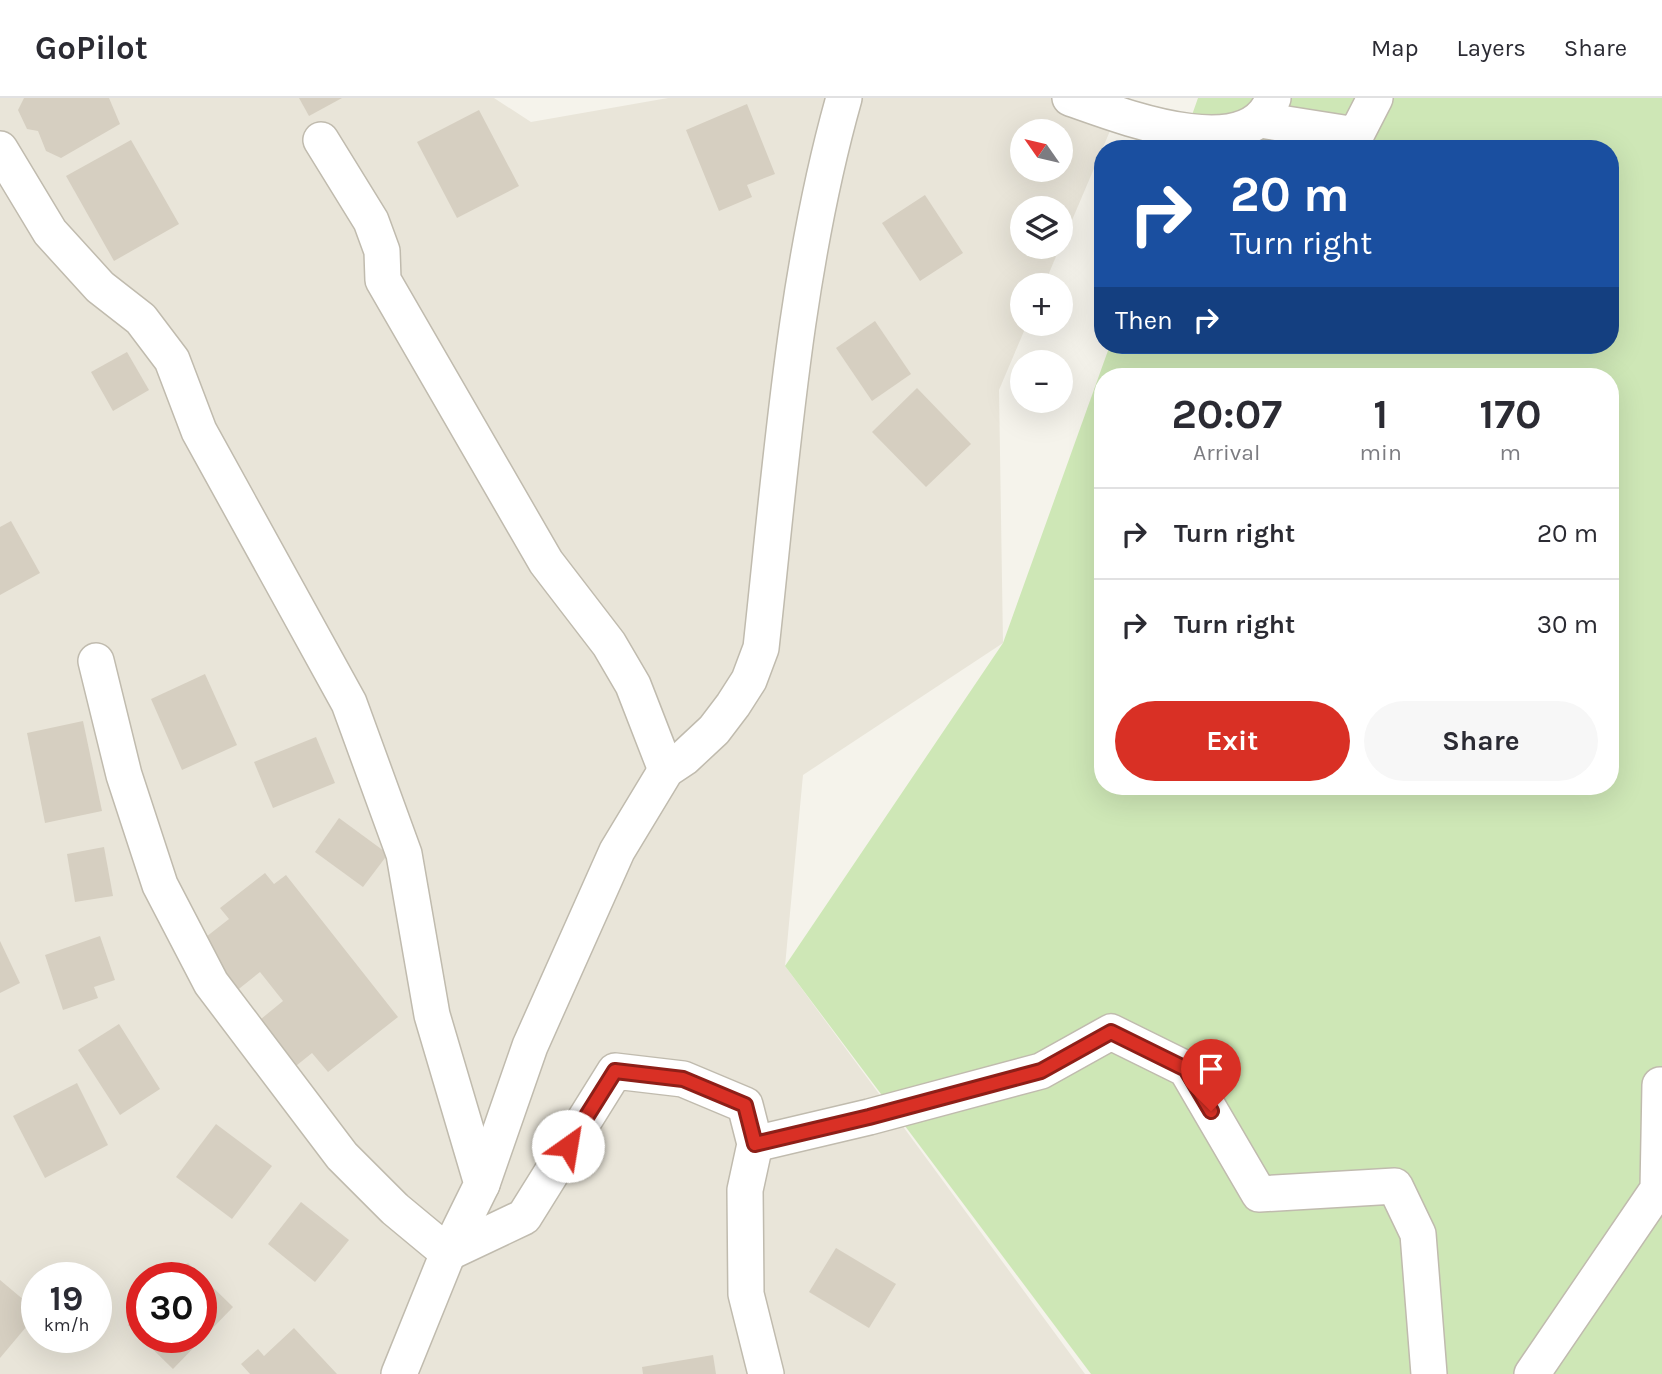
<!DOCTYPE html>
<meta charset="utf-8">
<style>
body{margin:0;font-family:Karla,sans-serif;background:#f7f7f7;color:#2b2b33;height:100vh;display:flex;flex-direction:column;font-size:26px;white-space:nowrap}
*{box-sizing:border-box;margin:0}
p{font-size:23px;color:#7c7c81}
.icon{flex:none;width:38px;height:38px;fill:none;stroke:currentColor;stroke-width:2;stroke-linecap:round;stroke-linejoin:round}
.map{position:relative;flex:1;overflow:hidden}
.side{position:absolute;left:1094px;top:270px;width:525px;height:427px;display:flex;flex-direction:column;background:#fff;border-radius:28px;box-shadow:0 7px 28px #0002}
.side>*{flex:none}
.banner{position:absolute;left:1094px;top:42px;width:525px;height:214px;border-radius:28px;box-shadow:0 7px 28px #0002;background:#1a4fa0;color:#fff;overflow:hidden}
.needle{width:46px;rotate:304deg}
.buttons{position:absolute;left:1010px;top:21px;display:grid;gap:14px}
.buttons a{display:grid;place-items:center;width:63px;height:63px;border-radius:50%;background:#fff;box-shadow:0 7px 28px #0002;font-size:35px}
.speed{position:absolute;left:21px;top:1164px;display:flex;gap:14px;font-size:35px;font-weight:700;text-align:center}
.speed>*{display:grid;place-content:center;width:91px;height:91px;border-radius:50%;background:#fff;box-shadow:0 7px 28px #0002;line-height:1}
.speed small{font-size:18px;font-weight:400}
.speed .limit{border:10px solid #d22;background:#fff;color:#111}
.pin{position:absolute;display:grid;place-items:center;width:60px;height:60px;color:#fff;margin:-72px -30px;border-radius:50% 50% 50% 0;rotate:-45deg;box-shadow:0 0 7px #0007}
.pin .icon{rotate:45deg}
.me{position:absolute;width:77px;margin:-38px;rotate:32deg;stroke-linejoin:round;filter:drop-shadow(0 0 5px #0008)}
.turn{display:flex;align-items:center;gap:24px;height:147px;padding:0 21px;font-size:32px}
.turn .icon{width:91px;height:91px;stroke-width:2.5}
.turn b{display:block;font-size:49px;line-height:60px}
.then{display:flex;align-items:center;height:66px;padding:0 21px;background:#0003;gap:14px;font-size:26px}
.eta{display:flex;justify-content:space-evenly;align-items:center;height:119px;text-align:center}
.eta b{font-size:42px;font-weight:700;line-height:49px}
.action{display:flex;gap:14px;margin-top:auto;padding:14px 21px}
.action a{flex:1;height:80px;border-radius:42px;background:#d93025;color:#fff;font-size:28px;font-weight:700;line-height:80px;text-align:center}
.action a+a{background:#f7f7f7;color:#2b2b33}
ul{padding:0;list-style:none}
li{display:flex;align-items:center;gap:21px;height:91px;padding:0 21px;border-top:2px solid #e1e1e2}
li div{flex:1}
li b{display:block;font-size:26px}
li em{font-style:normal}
header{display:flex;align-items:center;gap:42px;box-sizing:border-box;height:98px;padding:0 35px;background:#fff;border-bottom:2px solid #e1e1e2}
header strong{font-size:33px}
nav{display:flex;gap:38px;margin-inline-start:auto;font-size:24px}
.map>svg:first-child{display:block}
.residential{fill:#e9e5d9;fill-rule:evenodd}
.green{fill:#cee7b6;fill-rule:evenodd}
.building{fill:#d6cfc1}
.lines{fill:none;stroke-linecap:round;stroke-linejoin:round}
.minor-casing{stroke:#c0bbae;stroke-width:38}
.minor{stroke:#fff;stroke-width:35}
.route-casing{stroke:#8d1f18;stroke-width:18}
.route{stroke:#d93025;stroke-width:12}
</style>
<header>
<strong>GoPilot</strong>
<nav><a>Map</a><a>Layers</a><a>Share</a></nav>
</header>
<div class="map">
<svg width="1662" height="1276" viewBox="0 0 1662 1276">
<rect width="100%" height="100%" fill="#f5f3eb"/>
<path class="residential" d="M0,0H494L531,24L668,0H1124L1061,148L1060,110H1022V149H1060L1044,187H1022V226H1027L999,292L1003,545L803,677L785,868L1085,1276H0ZM1022,33H1060V72H1022ZM37,1180H96V1239H37ZM142,1180H201V1239H142Z"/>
<path class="green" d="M1198,0H1662V1276H1091L785,868L1003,545L1110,247H1610V51H1180ZM1102,278H1610V688H1102Z"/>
<g class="building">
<path d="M24,0H109L120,26L61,60L46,53L38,33L27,31L18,12Z"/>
<path d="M299,0H342L309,18Z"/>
<path d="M747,6L775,76L747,87L752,99L719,113L686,32Z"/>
<path d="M479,12L519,88L457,120L417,44Z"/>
<path d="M131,42L179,126L114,163L66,78Z"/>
<path d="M925,97L963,155L920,183L882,125Z"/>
<path d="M875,223L911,276L872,303L836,250Z"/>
<path d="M127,254L149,292L113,313L91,274Z"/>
<path d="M917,290L971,346L926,389L872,334Z"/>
<path d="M11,423L40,475L0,497V429Z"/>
<path d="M205,576L237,647L182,672L151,601Z"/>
<path d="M83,623L102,713L45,725L27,635Z"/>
<path d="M316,639L335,685L273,710L254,664Z"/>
<path d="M339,720L388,756L363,789L315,754Z"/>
<path d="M104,749L113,798L75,804L67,756Z"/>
<path d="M265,775L274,786L286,777L398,919L328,974L312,955L286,976L250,930L283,903L260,874L235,894L197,846L229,821L220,810Z"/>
<path d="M100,838L115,882L94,889L98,900L63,912L45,857Z"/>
<path d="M0,843L20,885L0,895Z"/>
<path d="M119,926L160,991L120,1017L78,952Z"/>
<path d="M77,985L108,1047L45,1080L13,1018Z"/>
<path d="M216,1026L272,1068L232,1121L176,1079Z"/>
<path d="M301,1104L349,1142L315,1184L268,1146Z"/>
<path d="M836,1150L896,1186L869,1230L809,1194Z"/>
<path d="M188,1165L233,1209L173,1271L128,1227L142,1212V1239H201V1180H173Z"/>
<path d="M0,1182L37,1213V1216L0,1260Z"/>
<path d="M294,1230L337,1276H250L241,1266L258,1251L264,1258Z"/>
<path d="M713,1257L716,1276H643L642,1269Z"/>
</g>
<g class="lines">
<defs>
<g id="minor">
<path d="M1070,0C1116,16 1251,70 1273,0"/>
<path d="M1260,22L1356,37L1375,0"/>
<path d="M321,42L371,123L382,153L383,182L546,464L609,546L633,587L666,672"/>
<path d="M0,51L50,134L100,189L141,221L172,262L199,333L349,605L404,756L432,917L482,1086L448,1155L399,1276"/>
<path d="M96,563L124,677L160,787L211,885L342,1058L395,1111L448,1155L524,1119L615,973L683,981L745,1007L755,1046L745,1092L746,1196L766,1276"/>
<path d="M755,1046L869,1019L1041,973L1111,934L1186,971L1259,1096L1395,1088L1418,1136L1429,1276"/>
<path d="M482,1086L530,948L617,753L666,672L684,660L714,632L733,607L749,582L761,550C781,368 794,177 844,0"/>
<path d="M1532,1276L1658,1091L1660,987"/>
</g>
</defs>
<use href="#minor" class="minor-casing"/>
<use href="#minor" class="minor"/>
</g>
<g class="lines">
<defs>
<path id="route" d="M568,1048L615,973L683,981L745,1007L755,1046L869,1019L1041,973L1111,934L1186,971L1211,1013"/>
</defs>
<use href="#route" class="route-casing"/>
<use href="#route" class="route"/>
</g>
</svg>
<div class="buttons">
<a><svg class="needle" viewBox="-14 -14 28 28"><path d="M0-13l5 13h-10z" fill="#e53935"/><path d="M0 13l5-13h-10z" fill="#7c7c81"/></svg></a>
<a><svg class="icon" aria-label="layers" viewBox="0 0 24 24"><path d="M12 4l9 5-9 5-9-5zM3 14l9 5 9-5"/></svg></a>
<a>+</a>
<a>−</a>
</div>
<div class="speed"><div>19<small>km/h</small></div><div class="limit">30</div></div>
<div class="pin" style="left:1211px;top:1013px;background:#d93025"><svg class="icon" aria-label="arrive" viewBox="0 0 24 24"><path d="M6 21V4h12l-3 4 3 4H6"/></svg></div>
<svg class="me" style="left:568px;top:1048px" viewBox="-20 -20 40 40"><circle r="19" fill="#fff"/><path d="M0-13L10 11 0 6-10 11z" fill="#d93025"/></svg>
<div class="banner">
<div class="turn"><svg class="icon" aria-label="right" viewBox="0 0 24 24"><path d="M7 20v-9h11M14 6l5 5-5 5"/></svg><div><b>20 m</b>Turn right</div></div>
<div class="then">Then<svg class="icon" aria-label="right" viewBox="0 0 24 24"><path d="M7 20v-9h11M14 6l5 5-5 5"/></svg></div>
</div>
<section class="side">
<div class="eta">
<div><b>20:07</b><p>Arrival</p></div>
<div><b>1</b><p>min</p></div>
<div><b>170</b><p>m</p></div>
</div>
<ul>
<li><svg class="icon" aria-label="right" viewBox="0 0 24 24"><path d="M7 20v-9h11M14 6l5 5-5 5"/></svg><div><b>Turn right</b></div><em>20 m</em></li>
<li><svg class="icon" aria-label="right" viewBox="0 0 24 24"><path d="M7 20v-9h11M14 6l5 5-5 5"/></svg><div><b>Turn right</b></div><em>30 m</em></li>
</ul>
<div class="action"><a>Exit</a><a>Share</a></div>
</section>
</div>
